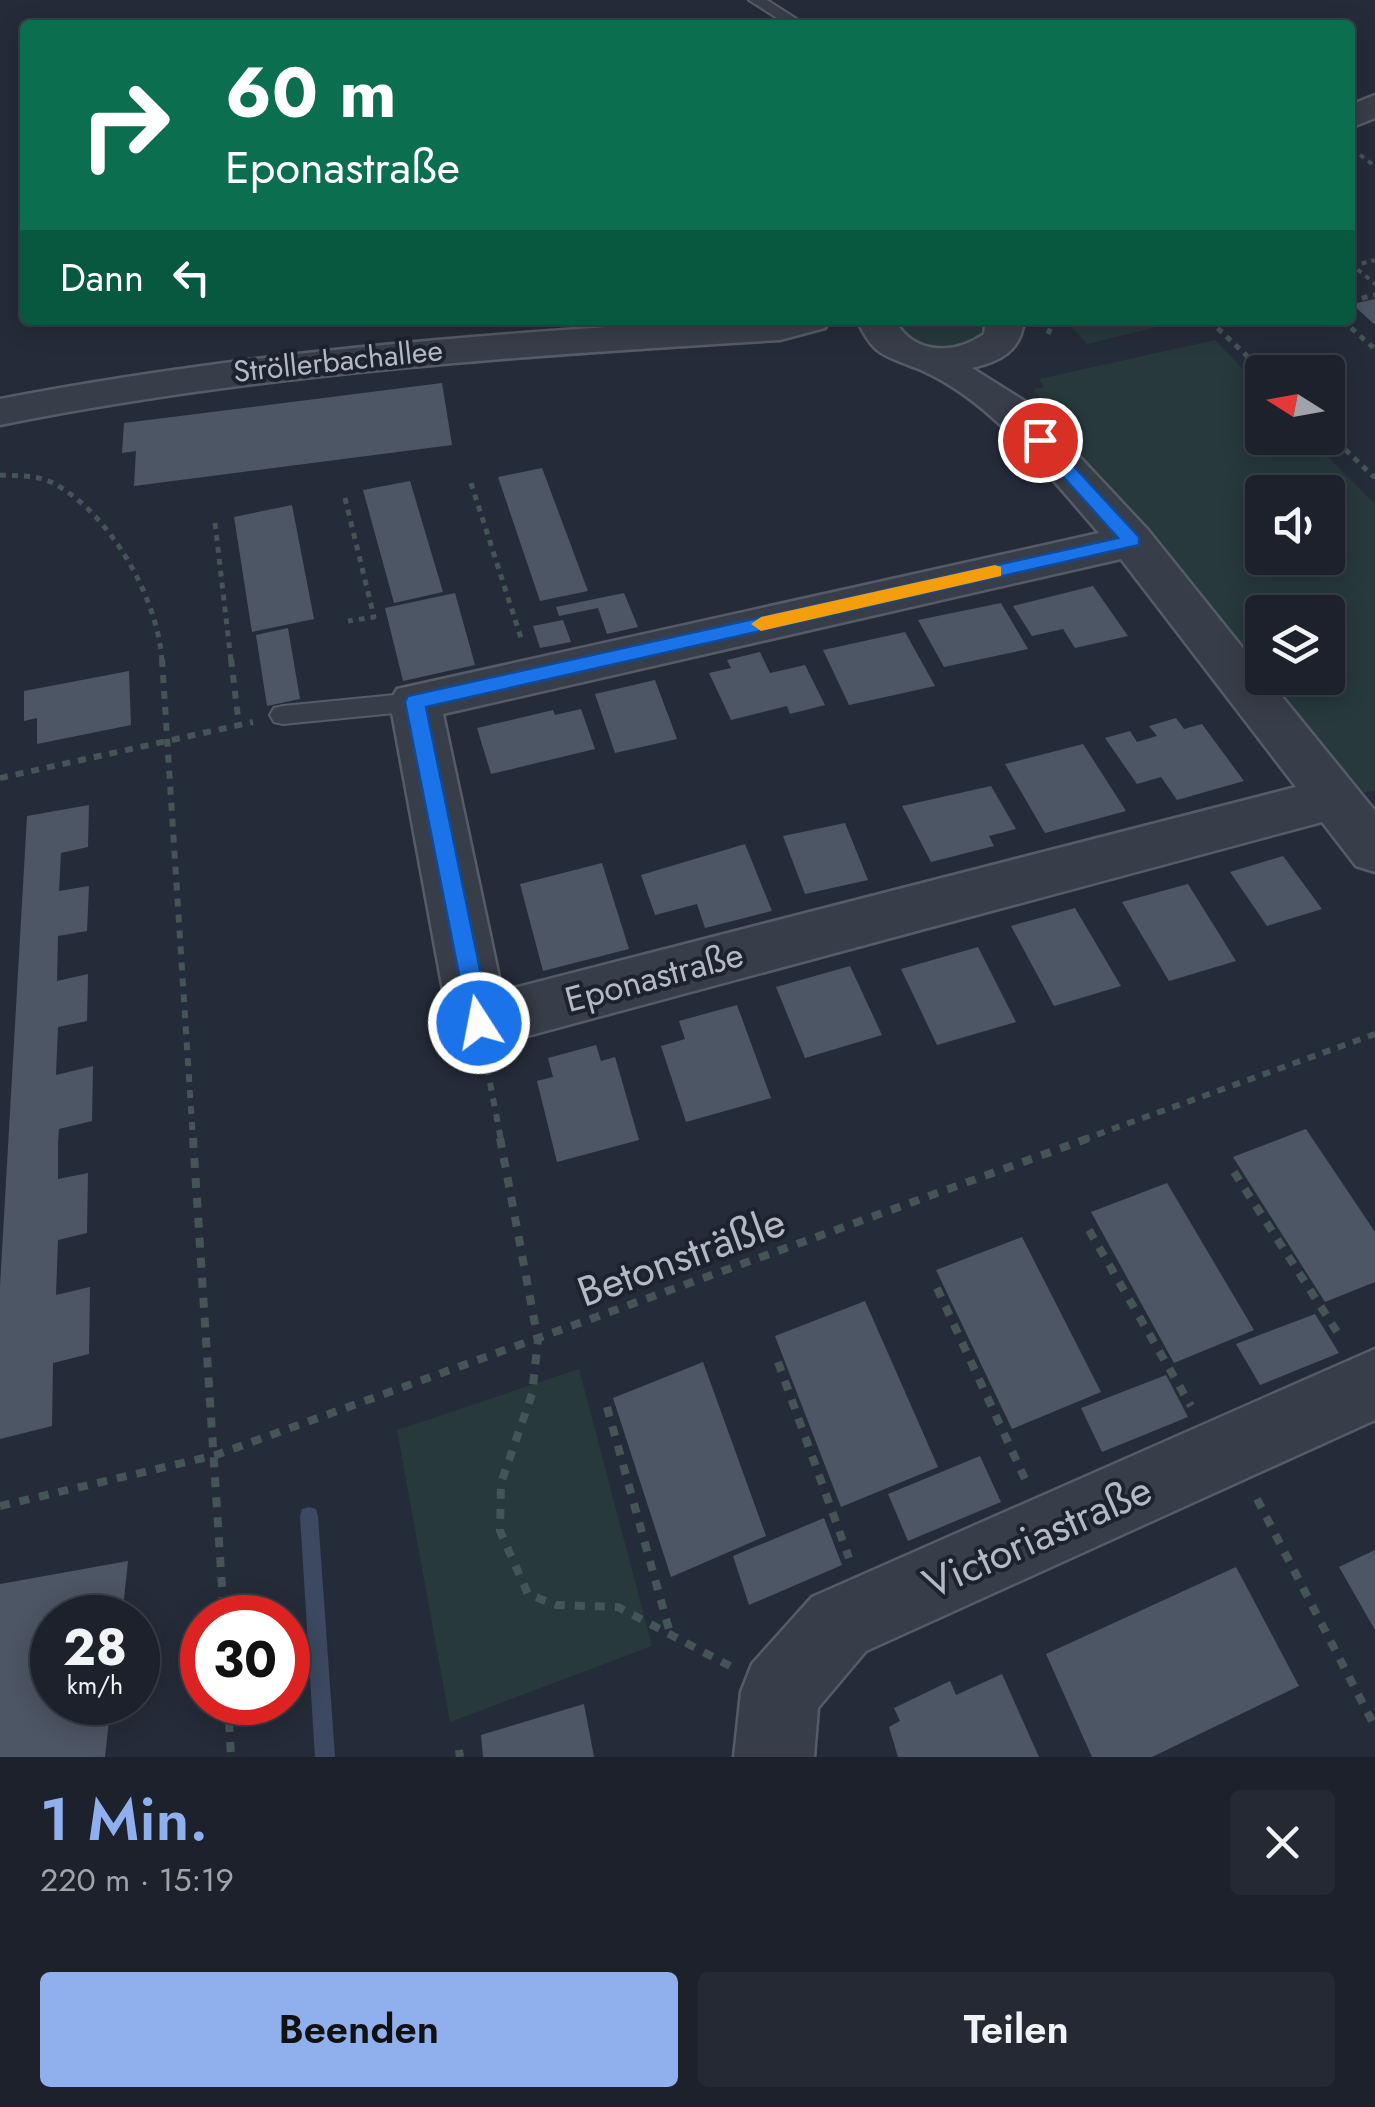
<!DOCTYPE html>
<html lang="de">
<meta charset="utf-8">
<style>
body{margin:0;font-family:Jost,sans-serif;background:#252933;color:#f1f3f6;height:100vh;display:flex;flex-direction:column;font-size:38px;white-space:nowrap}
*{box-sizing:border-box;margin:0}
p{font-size:32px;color:#a0a3a9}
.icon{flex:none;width:55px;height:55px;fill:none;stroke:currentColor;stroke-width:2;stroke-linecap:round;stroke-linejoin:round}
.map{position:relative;height:1757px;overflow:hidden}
.sheet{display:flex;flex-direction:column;background:#1c212b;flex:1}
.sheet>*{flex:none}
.guide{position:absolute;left:20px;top:20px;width:1335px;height:305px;border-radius:10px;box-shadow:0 5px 25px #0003,0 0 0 2px #3a3e47;background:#0b6e4f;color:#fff;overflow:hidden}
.needle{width:65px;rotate:281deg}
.fabs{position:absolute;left:1245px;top:355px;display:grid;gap:20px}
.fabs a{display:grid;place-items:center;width:100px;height:100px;border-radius:10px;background:#1c212b;box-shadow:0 5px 25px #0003,0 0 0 2px #3a3e47;font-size:50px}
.speed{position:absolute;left:30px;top:1595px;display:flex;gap:20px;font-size:50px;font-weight:700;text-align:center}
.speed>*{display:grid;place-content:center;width:130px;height:130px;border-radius:50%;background:#1c212b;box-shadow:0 5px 25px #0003,0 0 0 2px #3a3e47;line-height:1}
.speed small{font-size:25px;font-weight:400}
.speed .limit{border:15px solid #d22;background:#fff;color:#111}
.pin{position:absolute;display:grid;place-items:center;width:85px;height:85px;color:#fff;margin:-42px;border:5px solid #fff;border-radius:50%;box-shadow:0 2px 10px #0007}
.me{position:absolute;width:110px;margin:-55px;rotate:349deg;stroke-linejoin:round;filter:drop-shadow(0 0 8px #0008)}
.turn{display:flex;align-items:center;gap:35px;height:210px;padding:0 40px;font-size:45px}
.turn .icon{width:130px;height:130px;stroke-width:2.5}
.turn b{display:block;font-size:70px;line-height:85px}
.then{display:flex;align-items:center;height:95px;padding:0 40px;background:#0003;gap:20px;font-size:38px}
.round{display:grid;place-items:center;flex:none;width:105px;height:105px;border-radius:10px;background:#252933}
.overview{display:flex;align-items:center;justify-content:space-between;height:170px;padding:0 40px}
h1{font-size:60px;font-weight:600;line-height:75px;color:#90afed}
.button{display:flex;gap:20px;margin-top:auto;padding:20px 40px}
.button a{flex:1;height:115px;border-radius:10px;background:#90afed;color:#111;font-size:40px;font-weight:600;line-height:115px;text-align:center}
.button a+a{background:#252933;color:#f1f3f6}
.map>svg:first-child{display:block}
.green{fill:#27393b;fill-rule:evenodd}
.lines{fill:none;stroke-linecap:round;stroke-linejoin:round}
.stream{fill:#3c4960;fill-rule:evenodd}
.building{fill:#4d5664}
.lane-casing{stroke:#565c67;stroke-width:4}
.street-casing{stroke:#565c67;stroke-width:5}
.path-far3{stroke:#445457;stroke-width:4;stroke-dasharray:5 5;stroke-linecap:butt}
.path-far2{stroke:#445457;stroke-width:5;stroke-dasharray:6 6;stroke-linecap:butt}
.path-far1{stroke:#445457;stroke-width:6;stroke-dasharray:8 8;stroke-linecap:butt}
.path{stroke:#445457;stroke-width:8;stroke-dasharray:10 10;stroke-linecap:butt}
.lane{fill:#383e49;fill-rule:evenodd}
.street{fill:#383e49;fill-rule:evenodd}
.route{fill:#1a73e8;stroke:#114b97;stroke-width:2.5}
.slow{fill:#f59e0b}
.labels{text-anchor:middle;stroke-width:8;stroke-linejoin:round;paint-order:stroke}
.far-street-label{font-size:30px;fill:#b3b9c5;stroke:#1d232e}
.street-label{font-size:35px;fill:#b3b9c5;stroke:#1d232e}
.near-street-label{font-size:42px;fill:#b3b9c5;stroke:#1d232e}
</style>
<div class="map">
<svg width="1375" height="1757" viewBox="0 0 1375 1757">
<rect width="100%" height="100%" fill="#252c39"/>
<g class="green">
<path d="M897,320H984V329C967,358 908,352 897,320Z"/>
<path d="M1081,320H1154L1161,326L1087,344L1068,323Z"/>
<path d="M1215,340L1262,389V438H1309L1375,504V790L1364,793L1268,678H1328V612H1262V671L1083,460L1034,389L1044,387L1039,379ZM1262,492H1328V558H1262Z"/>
<path d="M579,1369L652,1646L450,1722L397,1430Z"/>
</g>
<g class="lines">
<path class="stream" d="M309,1507L316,1509L318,1516L335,1757H315L300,1516L302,1509Z"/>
</g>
<g class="building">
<path d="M1375,299V325L1352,304Z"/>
<path d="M442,383L452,445L134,486L136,451L122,453L124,423Z"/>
<path d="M542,468L588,591L540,601L498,477Z"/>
<path d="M410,481L443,592L394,603L363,490Z"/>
<path d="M292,505L314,619L252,632L234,517Z"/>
<path d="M1093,586L1128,636L1075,648L1063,629L1032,636L1013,606Z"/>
<path d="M455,593L475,665L403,681L385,608Z"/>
<path d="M624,593L638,627L607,634L598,608L559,616L556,607Z"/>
<path d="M1001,603L1028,649L944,667L918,620Z"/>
<path d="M563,620L571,642L540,648L533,626Z"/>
<path d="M288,628L300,699L267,706L256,635Z"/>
<path d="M905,632L935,686L849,705L823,650Z"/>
<path d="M760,652L770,673L805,665L825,705L790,714L787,706L731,720L709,673L731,668L727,660Z"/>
<path d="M129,671L131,725L37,744V718L24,721V691Z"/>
<path d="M655,680L677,739L615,753L595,694Z"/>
<path d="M581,709L595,749L491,774L477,728L553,710L555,715Z"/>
<path d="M1176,718L1184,729L1202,724L1244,781L1177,800L1161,777L1137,784L1105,738L1130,731L1137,742L1157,736L1149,726Z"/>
<path d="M1083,744L1126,811L1045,833L1005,764Z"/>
<path d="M991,786L1016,829L989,836L994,846L931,862L902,806Z"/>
<path d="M89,805L88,847L61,853L59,891L89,886L87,931L58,936L57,981L88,974L87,1021L58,1027L56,1075L93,1066L92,1121L59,1129L58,1142V1179L88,1173L87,1233L58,1240L56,1295L90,1287L89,1354L53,1363L52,1426L0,1439V1286L27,816Z"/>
<path d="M845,823L868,880L805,894L783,836Z"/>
<path d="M745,844L772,911L705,928L697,904L655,915L641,875Z"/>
<path d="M1283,856L1322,909L1267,926L1230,872Z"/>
<path d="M602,863L629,949L543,971L520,884Z"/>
<path d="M1188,884L1236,961L1169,981L1122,902Z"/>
<path d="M1075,908L1121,986L1054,1006L1011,926Z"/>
<path d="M978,947L1016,1022L937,1045L901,969Z"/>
<path d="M850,966L882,1035L805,1058L776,987Z"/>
<path d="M737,1005L771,1098L686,1122L661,1046L685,1039L679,1021Z"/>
<path d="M596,1045L601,1061L615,1057L639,1140L557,1162L537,1081L553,1077L548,1058Z"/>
<path d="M1306,1129L1375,1232V1282L1325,1302L1233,1157Z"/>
<path d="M1167,1183L1254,1330L1174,1363L1091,1212Z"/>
<path d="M1022,1237L1101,1392L1012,1429L936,1270Z"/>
<path d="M865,1301L938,1467L841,1507L775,1336Z"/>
<path d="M1315,1314L1339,1353L1260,1385L1236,1344Z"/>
<path d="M703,1362L766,1536L671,1577L613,1398Z"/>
<path d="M1166,1375L1188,1417L1102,1452L1081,1408Z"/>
<path d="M980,1456L1001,1502L908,1541L888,1494Z"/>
<path d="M824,1518L842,1565L749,1605L733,1556Z"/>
<path d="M1375,1550V1630L1339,1567Z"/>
<path d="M128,1561L122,1618H52V1702H111L105,1757H0V1584Z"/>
<path d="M1236,1567L1299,1686L1152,1757H1092L1046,1654Z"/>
<path d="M1002,1674L1039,1757H898L889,1727L900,1721L894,1708L950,1681L956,1695Z"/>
<path d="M584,1704L594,1757H483L481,1735Z"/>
</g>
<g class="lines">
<defs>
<g id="lane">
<path d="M749,0H767L806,25H788Z"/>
<path d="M415,693L424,695L427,702L424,709L415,711L283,724L274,722L270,715L274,708L283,706Z"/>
</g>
<g id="street">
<path d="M1375,95V118L1350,128V105Z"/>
<path d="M719,320H830L825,328L780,340C518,356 258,373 0,425V399C238,353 477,334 719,320Z"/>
<path d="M857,320H895C913,355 955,355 984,334L986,320H1024C1021,351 1001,361 972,368L1031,405L1148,530L1262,672V678H1267L1375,811V872L1356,866L1322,822L479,1049L458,1042L449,1023L390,702L397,689L1099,533C1048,475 993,402 921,370C886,355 875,359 857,320ZM1121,559L1296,787L502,991L443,714Z"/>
<path d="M1375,1349V1420L866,1651L818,1708L814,1757H734L741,1692L752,1664L812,1597Z"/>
</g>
</defs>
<use href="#lane" class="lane-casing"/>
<use href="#street" class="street-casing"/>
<g class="path-far3">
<path d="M1352,149L1375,166"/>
<path d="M1350,263L1375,284"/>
<path d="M1352,266L1375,260"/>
</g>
<g class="path-far2">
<path d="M1350,301L1375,295"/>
<path d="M1209,320L1264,372"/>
<path d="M1342,320L1375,349"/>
<path d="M1048,334L1054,320"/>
<path d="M1328,433L1375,478"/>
<path d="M0,475C17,476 38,475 53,483C110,513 158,598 162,661"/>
<path d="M471,483L522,641"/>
<path d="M345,498L374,617L348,621"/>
<path d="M215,523L231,661"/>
</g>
<g class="path-far1">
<path d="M162,659L193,1140"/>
<path d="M231,659L239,726"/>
<path d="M0,778L253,722"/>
<path d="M487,1067L501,1140"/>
<path d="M1082,1140L1375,1034"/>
</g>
<g class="path">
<path d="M193,1138L224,1618"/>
<path d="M500,1138L538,1340L532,1394L501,1483L500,1531L528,1594L556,1605L618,1607L730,1666"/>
<path d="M1234,1172L1341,1338"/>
<path d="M1089,1230L1191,1406"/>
<path d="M937,1288L1025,1479"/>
<path d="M778,1362L849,1558"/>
<path d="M607,1407L670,1633"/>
<path d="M1257,1499L1375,1727"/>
<path d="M0,1506L216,1455L1089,1138"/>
<path d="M228,1702L231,1757"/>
<path d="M459,1750L460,1757"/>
</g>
<use href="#lane" class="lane"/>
<use href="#street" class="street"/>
</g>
<path class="route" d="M1040,434L1046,436L1139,537V545L426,707L491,1023L488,1030L479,1034L470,1030L405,702L408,696L1118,538L1033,443V436Z"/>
<path class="slow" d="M995,565L1001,567V576L761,631L751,624L761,617Z"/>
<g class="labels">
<g class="far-street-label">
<text transform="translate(338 361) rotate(-6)" y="10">Ströllerbachallee</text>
</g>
<g class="street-label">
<text transform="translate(654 977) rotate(-15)" y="12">Eponastraße</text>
</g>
<g class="near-street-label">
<text transform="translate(681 1256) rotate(-20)" y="15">Betonsträßle</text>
<text transform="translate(1037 1536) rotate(-24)" y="15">Victoriastraße</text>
</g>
</g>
</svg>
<div class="fabs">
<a><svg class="needle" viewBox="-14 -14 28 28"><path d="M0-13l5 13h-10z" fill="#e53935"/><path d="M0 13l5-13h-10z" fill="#a0a3a9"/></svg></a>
<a><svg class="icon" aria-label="sound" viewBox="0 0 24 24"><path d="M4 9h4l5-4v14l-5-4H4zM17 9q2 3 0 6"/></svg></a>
<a><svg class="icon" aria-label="layers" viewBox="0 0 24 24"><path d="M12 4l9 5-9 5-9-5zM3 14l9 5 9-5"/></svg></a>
</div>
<div class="speed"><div>28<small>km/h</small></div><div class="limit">30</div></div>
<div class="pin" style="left:1040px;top:440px;background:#d93025"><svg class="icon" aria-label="arrive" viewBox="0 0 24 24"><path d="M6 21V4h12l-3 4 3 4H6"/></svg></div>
<svg class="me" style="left:479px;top:1023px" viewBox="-20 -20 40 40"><circle r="17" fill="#1a73e8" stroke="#fff" stroke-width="3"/><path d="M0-11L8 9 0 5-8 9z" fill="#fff"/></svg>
<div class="guide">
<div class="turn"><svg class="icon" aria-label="right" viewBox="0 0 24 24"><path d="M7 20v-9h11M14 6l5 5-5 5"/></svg><div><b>60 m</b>Eponastraße</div></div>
<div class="then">Dann<svg class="icon" aria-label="left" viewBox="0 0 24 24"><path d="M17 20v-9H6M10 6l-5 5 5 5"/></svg></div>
</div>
</div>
<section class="sheet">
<div class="overview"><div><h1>1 Min.</h1><p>220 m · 15:19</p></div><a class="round"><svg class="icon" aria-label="close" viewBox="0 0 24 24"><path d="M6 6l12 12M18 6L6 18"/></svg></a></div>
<div class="button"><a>Beenden</a><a>Teilen</a></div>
</section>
